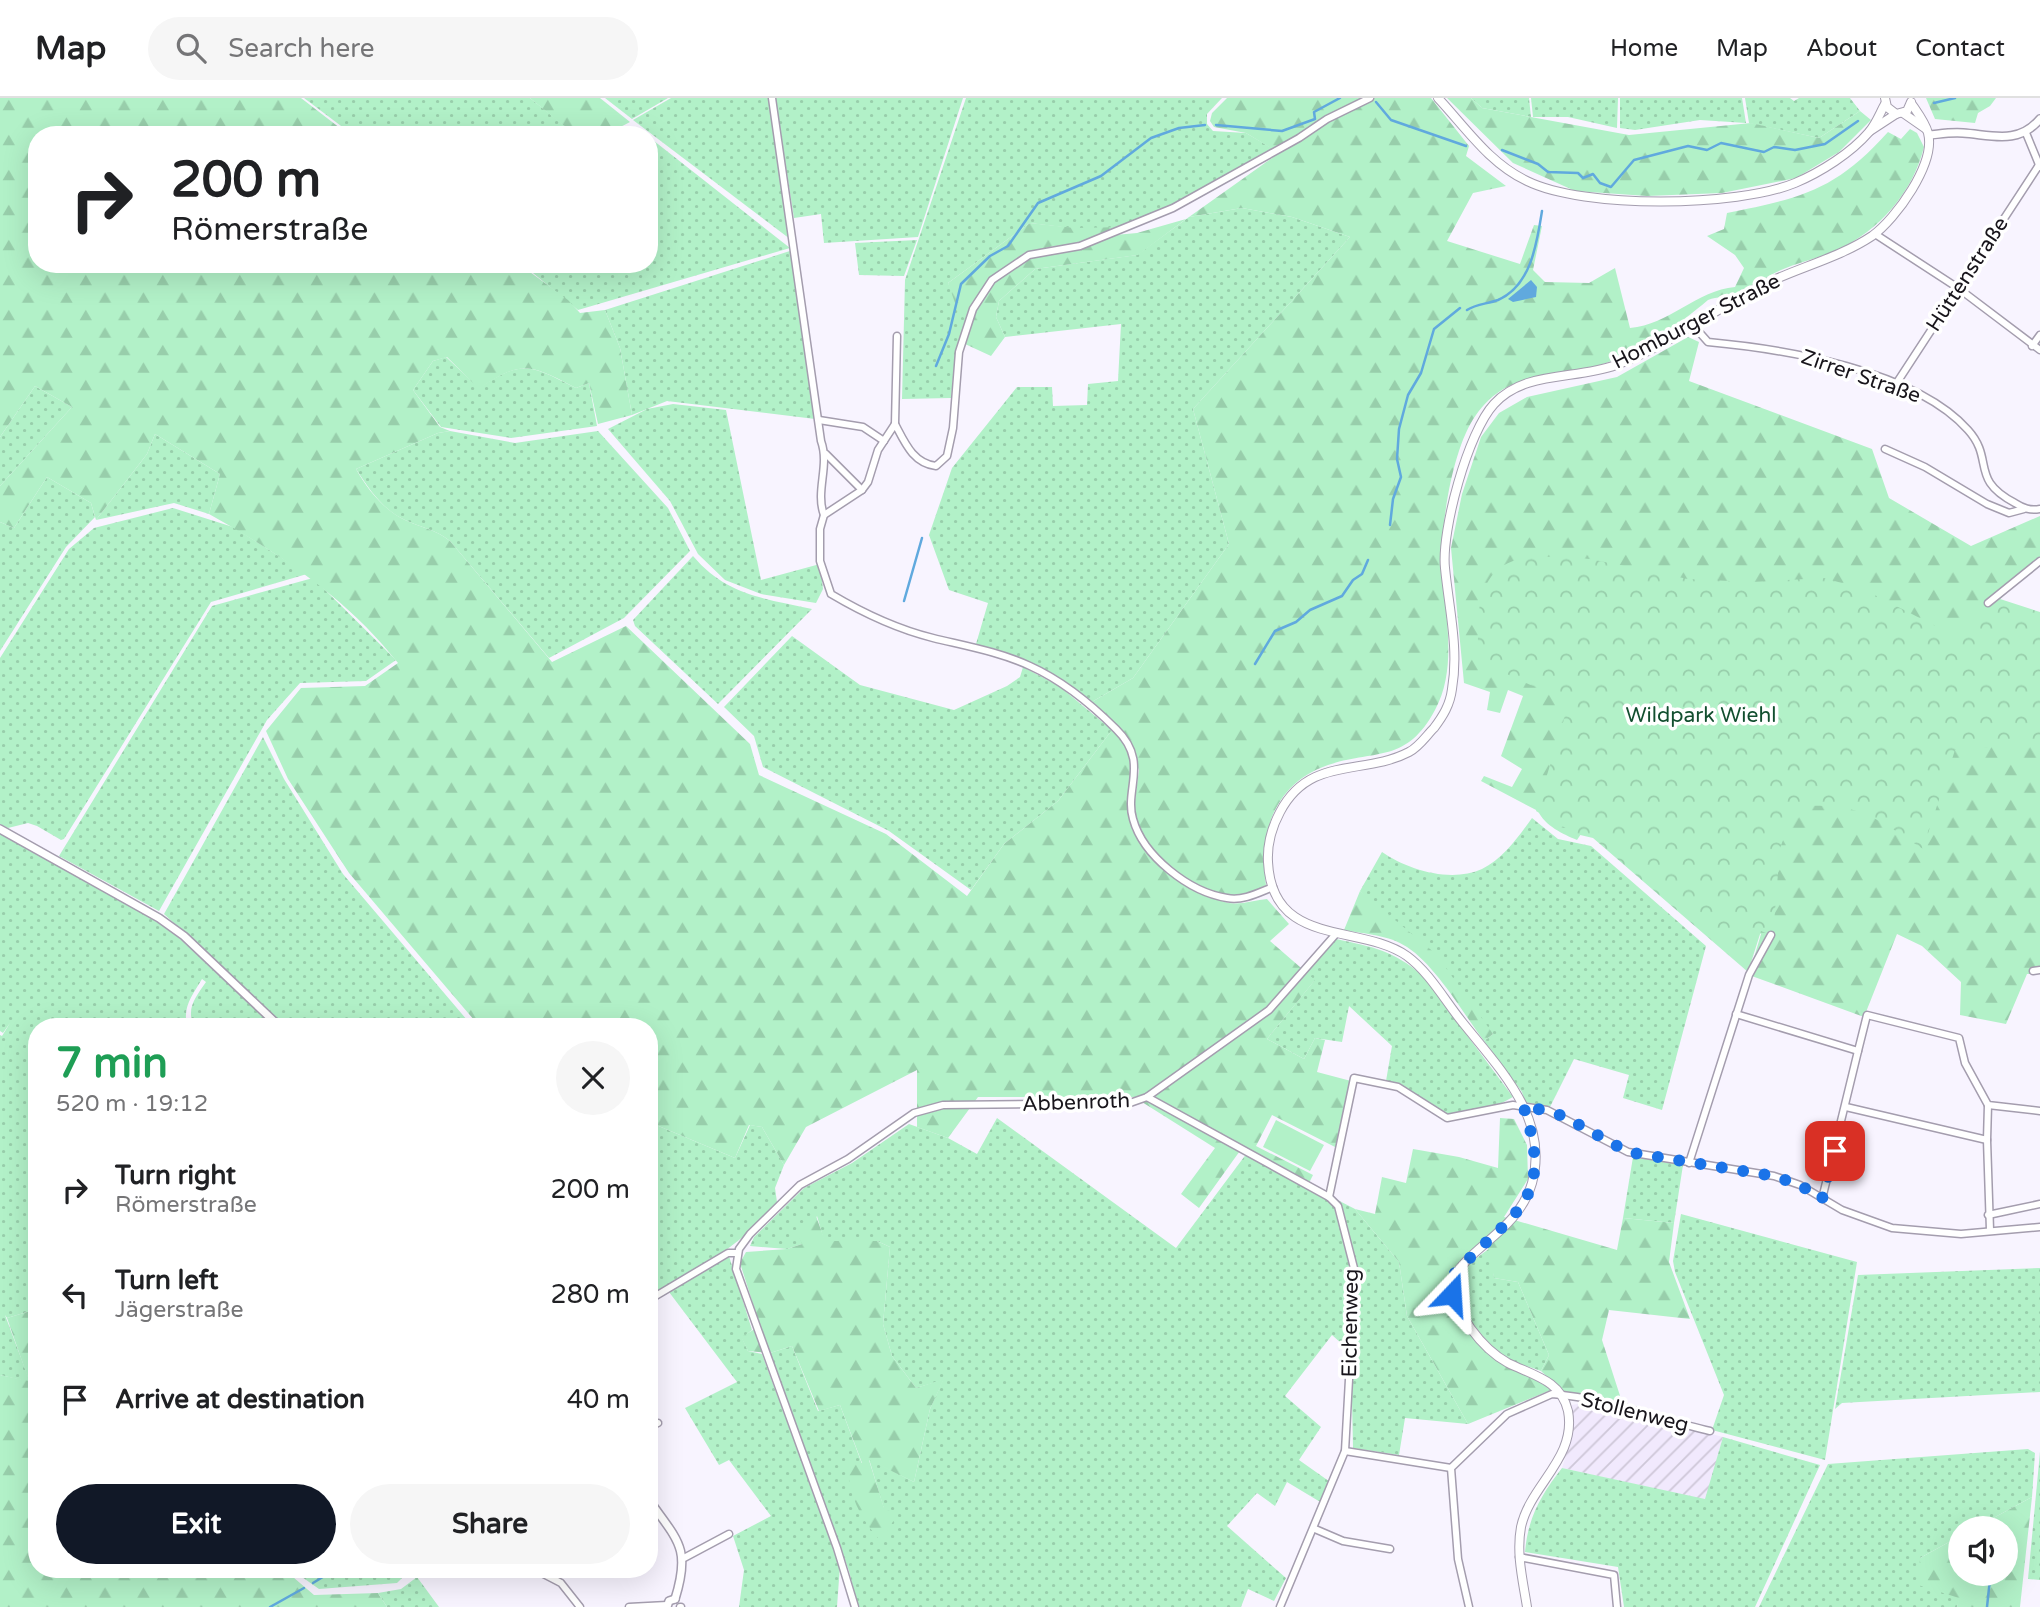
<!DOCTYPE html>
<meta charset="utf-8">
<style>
body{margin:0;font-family:"Varela Round",sans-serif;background:#f6f6f6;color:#202124;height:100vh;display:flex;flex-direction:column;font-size:26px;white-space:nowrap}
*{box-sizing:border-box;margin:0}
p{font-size:23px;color:#757577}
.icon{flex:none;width:38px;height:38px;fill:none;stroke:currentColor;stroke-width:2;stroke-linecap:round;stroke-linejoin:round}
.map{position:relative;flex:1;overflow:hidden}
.sheet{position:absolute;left:28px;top:920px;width:630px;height:560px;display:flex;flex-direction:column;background:#fff;border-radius:28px;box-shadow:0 7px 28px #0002}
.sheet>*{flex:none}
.hud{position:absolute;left:28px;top:28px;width:630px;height:147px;border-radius:28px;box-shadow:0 7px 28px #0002;background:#fff;color:#202124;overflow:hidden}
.buttons{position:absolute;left:1948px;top:1418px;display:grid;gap:14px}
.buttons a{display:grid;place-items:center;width:70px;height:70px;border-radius:50%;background:#fff;box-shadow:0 7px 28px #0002;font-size:35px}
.pin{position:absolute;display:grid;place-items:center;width:60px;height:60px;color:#fff;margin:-30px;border-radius:14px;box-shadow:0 4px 10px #0006}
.me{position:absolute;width:77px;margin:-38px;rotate:20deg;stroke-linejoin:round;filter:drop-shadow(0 0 5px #0008)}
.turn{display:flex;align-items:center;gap:24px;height:147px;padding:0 28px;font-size:32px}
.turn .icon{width:91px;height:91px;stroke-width:2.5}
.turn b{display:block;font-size:49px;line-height:60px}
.round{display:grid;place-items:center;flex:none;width:74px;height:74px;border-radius:37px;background:#f6f6f6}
.headline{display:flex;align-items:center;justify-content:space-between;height:119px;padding:0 28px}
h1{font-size:42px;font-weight:700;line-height:52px;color:#1e9e55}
.cta{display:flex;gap:14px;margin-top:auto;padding:14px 28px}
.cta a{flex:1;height:80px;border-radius:42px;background:#111827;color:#fff;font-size:28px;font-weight:700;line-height:80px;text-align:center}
.cta a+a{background:#f6f6f6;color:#202124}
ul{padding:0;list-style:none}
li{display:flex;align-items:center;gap:21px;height:105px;padding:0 28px}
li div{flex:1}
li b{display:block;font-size:26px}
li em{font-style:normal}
header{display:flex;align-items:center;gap:42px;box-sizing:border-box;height:98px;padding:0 35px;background:#fff;border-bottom:2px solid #e0e0e0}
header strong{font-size:33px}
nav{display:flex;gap:38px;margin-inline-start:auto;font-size:24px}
.search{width:490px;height:63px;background:#f6f6f6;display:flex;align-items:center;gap:18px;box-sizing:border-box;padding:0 24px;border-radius:38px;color:#757577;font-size:26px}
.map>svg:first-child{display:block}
.industrial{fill:url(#industrial-furrows)}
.grass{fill:url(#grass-dots)}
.forest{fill:url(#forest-firs)}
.park{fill:url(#park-crowns)}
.pitch{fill:#b2f1c8}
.water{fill:#60a9de}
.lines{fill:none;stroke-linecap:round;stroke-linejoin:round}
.stream{stroke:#60a9de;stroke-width:2.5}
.minor-casing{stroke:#a49dae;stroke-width:9}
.tertiary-casing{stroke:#a49dae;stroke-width:10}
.secondary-casing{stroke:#a49dae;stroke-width:10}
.minor{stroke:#fff;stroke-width:6}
.tertiary{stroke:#fff;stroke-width:7}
.secondary{stroke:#fff;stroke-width:8}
.route{stroke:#1a73e8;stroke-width:12;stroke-dasharray:0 21.6}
.labels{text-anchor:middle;stroke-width:7;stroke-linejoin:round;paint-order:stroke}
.street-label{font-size:21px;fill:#18151b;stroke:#fff}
.park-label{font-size:21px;fill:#124f2f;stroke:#fff}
</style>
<header>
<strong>Map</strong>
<div class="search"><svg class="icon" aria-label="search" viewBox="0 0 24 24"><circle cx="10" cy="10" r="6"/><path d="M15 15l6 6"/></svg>Search here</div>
<nav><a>Home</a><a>Map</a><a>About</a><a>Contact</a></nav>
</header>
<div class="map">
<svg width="2040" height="1509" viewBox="0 0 2040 1509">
<defs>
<pattern id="industrial-furrows" width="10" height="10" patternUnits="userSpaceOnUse" patternTransform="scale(1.75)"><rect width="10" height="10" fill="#f1e9fd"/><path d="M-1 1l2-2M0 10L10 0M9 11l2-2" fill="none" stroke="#cec7d8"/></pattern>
<pattern id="grass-dots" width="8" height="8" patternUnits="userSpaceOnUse" patternTransform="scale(1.75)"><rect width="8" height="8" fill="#b2f1c8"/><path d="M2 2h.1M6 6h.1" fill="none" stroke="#98ceab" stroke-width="1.8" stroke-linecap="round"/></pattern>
<pattern id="forest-firs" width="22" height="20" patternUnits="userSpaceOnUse" patternTransform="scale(1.75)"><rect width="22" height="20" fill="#b2f1c8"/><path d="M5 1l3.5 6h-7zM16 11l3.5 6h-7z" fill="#98ceab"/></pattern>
<pattern id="park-crowns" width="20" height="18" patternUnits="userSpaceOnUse" patternTransform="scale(1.75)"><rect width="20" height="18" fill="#b2f1c8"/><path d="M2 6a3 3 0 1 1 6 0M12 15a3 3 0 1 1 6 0" fill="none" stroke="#98ceab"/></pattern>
</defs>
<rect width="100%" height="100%" fill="#f8f4ff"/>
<path class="industrial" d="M1588,1304L1723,1339L1706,1402L1562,1370L1573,1335L1572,1307Z"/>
<g class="grass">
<path d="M304,0H530L576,37H353Z"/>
<path d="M605,0H668L632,21Z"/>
<path d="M671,0H770L790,141L633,22Z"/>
<path d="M775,0H963L918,139L824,145L821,116L794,120Z"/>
<path d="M966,0H1222L1207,16V26L1213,33L1246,35L1275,52C1235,74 1169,117 1127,129C1100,136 1058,128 1030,125L948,185L967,222L954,269L951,300L902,301L905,182Z"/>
<path d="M1471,0H1529L1531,19L1482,10Z"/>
<path d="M1531,0H1618L1617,30L1568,19H1533Z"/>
<path d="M1620,0H1742L1746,25L1700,22L1635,32L1620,30Z"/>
<path d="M1745,0H1790L1794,3L1799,0H1850L1860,13L1819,40L1749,25Z"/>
<path d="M649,39L790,150L578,212L522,166H649Z"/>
<path d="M1242,110L1292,119L1350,139L1193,311L1229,446L1133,580L1090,605L1031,565L976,546L988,505L949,492L929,437L952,370L1017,289H1052L1053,308L1087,307L1088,286L1118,283L1121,226L1005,239L996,219L999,203L1035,171L1137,157L1189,119Z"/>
<path d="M917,142L904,178L859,177L855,145Z"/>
<path d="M793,152L815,321L667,303L632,317L620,250L605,212Z"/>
<path d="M446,259L479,290C522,261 531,267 576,290L589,285L597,328L511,340L441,329L413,292L433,263Z"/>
<path d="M35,288L72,309L0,388V339Z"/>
<path d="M673,306L726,312L761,482L820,466L823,491L816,505L761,496L725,482L698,456L670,403L608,331L647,311Z"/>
<path d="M450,333L515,345L598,333L668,410L690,453L624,520L549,560L450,443C435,431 422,430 405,422C383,412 369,391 356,371L438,335Z"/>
<path d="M155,336L220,376L209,416L174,405L96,422L147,356Z"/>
<path d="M47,379L91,405L95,419L66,449L0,553V424L14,430Z"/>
<path d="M173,410L233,429L307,476L211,504L64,741L61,742L37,728L28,725L8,730L0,726V560L69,451L94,430Z"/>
<path d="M693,458C727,498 764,500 812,511L718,606L635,528L633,522Z"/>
<path d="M313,480L396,562L366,583L300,585L267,622L159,813L59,758L212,508Z"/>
<path d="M792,538L860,587L954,612L1007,588L1020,579L1023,569L1059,588L1112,632L1058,703L1004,746L971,792L889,733L763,669L754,638L724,609Z"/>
<path d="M263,639L284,681L343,776L473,929H286L164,816Z"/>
<path d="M1532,720L1558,741L1591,748L1706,848L1662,1012L1623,1000L1629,977L1574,961L1550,1009L1525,1004L1522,994L1484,943L1493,936L1360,793L1382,754C1408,772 1451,785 1482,771C1503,761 1519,738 1532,720Z"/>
<path d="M0,736L147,817L178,839L274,929H194C186,910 195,900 206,884L202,881C193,896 181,911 188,929H37V1211L7,1220L5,1217L30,1284L0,1277V937L2,938L10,925L3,935L0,933Z"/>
<path d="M1336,841C1373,849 1393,852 1423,878L1513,999L1500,1006L1447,1018L1399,987L1386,983L1392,948L1349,908L1342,944L1315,940L1304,961L1267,941L1314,883L1306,875Z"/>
<path d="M997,1020L1176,1150L1247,1055L1355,1111L1399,1164L1407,1218L1468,1326L1405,1320L1399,1357L1353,1350L1351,1254L1332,1237L1285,1298L1321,1329L1299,1362L1333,1386L1322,1405L1287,1384L1275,1408L1257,1395L1227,1428L1286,1480L1274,1503L1248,1491L1241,1509H858L849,1473L770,1255L792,1248L818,1313L840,1307L862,1366L884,1411L869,1361L914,1384L930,1311L943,1282L916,1290L892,1258L883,1226L890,1149L877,1143H824L817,1118L802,1146L787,1151L750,1148L754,1139L804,1090L852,1065L909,1026L948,1040L977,1056Z"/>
<path d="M649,1024L735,1060L750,1027L762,1029L784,1067L775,1090L777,1104C744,1147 697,1171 651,1197Z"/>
<path d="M1633,1059L1683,1067L1674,1125L1623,1120Z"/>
<path d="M1681,1116L1857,1164L1825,1362L1712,1332L1724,1297L1675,1174L1673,1163Z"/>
<path d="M1491,1149L1494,1180L1518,1184L1549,1257L1541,1273C1531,1269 1519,1267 1510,1262C1491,1252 1445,1201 1458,1179C1465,1167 1480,1158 1491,1149Z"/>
<path d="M729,1158L752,1232L742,1240L748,1253L762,1256L840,1467L837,1509H739L744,1472L733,1438L771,1418L729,1362L719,1367L685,1310L737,1284L669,1194Z"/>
<path d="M2040,1170V1294L1842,1305L1835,1311L1858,1177Z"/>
<path d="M1723,1339L1820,1367L1755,1509H1624L1618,1469L1525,1454C1528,1419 1541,1397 1562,1370L1705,1401Z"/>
<path d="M2028,1351L2035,1355L2032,1399L1975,1430H1960V1438L1920,1460L1960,1500L1957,1509H1759L1828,1366Z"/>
<path d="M2040,1354V1482L2028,1481Z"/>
<path d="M311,1472H410L397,1485L319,1491L302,1479Z"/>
<path d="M417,1479L439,1509H387L378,1495L401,1491Z"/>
</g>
<g class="forest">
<path d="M0,0H301L349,37H37V166H519L568,202L580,215L605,212L620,250L632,317L598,326L589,285L576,290C531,267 522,261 479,291L447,259L433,263L413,292L440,329L450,333L438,335L356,371C367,391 384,412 405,422C422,430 435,431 450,443L552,564L626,528L750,646L759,677L886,736L967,798L1004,746L1058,703L1112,632C1144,661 1128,682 1129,717C1130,754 1196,798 1229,805C1240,807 1256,802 1267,801L1289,826L1270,843L1315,882L1267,941L1304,961L1315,940L1325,942L1317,974L1351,983L1337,1050L1272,1017L1256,1048L1313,1077L1309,1085L1242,1050L1199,1110L1181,1096L1215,1050L1134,999H978L948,1040L917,1029V972L806,1029L784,1067L762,1029L749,1027L735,1060L649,1024V929H480L349,775L288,681L266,633L301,590L365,588L398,565C347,500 280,456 209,416L220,376L155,336L147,356L96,422L91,405L47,379L14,430L0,424V388L72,309L35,288L0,339Z"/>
<path d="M530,0H600L630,24C579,51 570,32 530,0Z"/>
<path d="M1227,0H1431L1469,48L1466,58L1506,88L1473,95L1447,143L1520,166L1534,127L1542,128L1533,172L1545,184L1589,185L1615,170L1630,230C1669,227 1697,192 1735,189L1744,170L1735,157L1707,138L1724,131L1727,115C1801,100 1835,93 1888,34L1901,41L1910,31L1917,35L1924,49C1913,94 1879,133 1837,152C1819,160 1799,164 1781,172C1765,179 1750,191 1734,197C1725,200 1718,198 1708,202C1677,228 1639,255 1600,267C1553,282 1509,270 1476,317C1452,350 1440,430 1442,471C1445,516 1458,570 1435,612C1406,666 1376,651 1328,667C1273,686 1259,736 1266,787L1246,797L1226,798L1186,782L1156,757L1140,735L1133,717L1139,672L1130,647L1118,628L1090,605L1133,580L1229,446L1193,311L1350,139L1292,119L1242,110L1189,119L1279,55L1246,35L1214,29L1210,23L1212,15Z"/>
<path d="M1447,0H1471L1482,10L1629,37L1751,25L1819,40L1860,13L1871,22L1839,54L1796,80L1722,95L1647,98L1575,93L1513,65Z"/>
<path d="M1926,0H1996L1990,8L1978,15L1975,25L1935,21Z"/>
<path d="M1186,121L1138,157L1035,171L999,203L996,219L1005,239L991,258L965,246L979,202L987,190L1032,157L1084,149L1115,137L1137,135Z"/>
<path d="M1030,125L1075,130L1126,129L1079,147L1054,148L1024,155L981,192L967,222L959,216L948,185Z"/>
<path d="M1688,239L1699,244L1689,283L1872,351L1889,400L1971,448L2040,418V468L2013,489L1958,540L2040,637V876H2027L2006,926L1960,917L1961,884L1922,848L1897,836L1864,919L1749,877L1761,836L1752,829L1583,733L1577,742C1563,736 1545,728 1538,713L1481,683L1484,678L1512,689L1522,671L1501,658L1523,598L1508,592L1500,615L1487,612L1490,594L1464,585L1451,450L1462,396L1481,339L1499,315L1527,299L1617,279Z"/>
<path d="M1360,793L1436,856L1493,936L1484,943C1463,915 1436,868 1407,849C1389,837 1365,836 1344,832Z"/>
<path d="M1500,1020L1514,1021L1527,1047L1528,1081L1504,1119L1617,1152L1623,1120L1674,1125L1669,1164L1690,1221L1609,1212L1602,1242L1623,1307L1563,1294L1541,1273L1549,1257L1518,1184L1494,1180L1487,1145C1474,1156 1455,1166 1449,1183C1441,1203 1490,1260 1508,1269C1523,1277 1537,1281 1551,1292L1468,1326L1407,1218L1399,1164L1355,1111L1375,1116L1382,1079L1406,1085L1413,1051L1459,1059L1498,1070Z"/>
<path d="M816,1118L825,1143H877L890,1149L883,1226L892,1258L916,1290L944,1281L930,1311L914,1384L869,1362L884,1410L897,1417L881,1443C860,1421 847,1394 848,1364L862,1365L840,1307L819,1313L792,1248L770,1255L748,1253L741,1239L760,1228L740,1165L746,1154L787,1151L802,1146L797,1134Z"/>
<path d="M37,1211V1472H302L293,1479L314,1497L378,1495L387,1509H0V1277L29,1283L7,1220Z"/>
<path d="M2032,1399L2020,1509H1957L1959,1500L1918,1487L1920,1460L1960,1438V1475H2006V1430H1975Z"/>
</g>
<path class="park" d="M1556,458L1590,461L1688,481L1751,484L1824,480L1863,491L1949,535L1970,528L1997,500L2040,514V645L1955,652L1923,751C1874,719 1858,703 1796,709L1780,750L1773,838L1761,833L1748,874L1593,740L1576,736L1536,713L1569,605L1479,563C1477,528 1473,477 1513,463C1526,459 1543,460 1556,458Z"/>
<path class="pitch" d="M1276,1022L1324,1047L1310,1073L1263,1049Z"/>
<path class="water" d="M1531,182L1537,189L1536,199L1513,204L1508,201Z"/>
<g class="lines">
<g class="stream">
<path d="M1376,4L1391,22L1466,48"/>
<path d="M1934,5L1955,0"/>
<path d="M1216,27L1282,33L1315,21L1314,14L1340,0"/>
<path d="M1502,52L1538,66L1548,74L1578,75L1583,80L1593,76L1600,85L1611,89L1634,62L1688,48L1707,52L1721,45L1764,54L1774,49L1795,52L1825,46L1858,23"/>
<path d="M1467,212C1476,206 1487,206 1498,202C1531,188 1537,145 1542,113"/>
<path d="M936,268L949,236L961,186L990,158L1008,148L1038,105L1101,78L1151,40L1179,30L1205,27"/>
<path d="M1390,427L1393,401L1401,379L1397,361L1399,331L1408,297L1421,275L1434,231L1460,210"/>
<path d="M904,503L922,440"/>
<path d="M1255,566L1275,533L1296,524L1310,512L1342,498L1353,482L1362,476L1368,462"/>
<path d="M313,1485L334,1472"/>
<path d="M270,1509L304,1490"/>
<path d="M1987,1509L1990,1481L1996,1475"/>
</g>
<defs>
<g id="minor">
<path d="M772,0L821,343C830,368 815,393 824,417"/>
<path d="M2026,35L2040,69"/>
<path d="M1875,136L1958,190L2040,252"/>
<path d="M1692,226L1708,244C1784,251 1915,272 1968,332C1995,362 1969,381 2015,405C2023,410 2030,413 2040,411"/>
<path d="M2032,248L2040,237"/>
<path d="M1896,286L2039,67"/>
<path d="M819,322L863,329L884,343"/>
<path d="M895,326L897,238"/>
<path d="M1885,351L1925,369L1987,406L2009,415L2024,411"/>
<path d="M826,356L862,392"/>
<path d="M1988,505L2040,463"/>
<path d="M1273,789C1258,795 1243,803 1227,800C1189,794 1143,758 1133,721C1124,691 1150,664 1116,631C1092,607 1061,582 1030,568C1000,554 966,548 933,540C897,531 863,515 831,496L820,463V431L824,417L862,392L868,384L878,352L895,326C905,345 913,365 936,368L947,358L953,330L959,254L973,211L992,182L1029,157L1080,148L1173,110L1299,40L1327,21L1370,0"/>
<path d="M2033,873L2040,872"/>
<path d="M1736,916L1858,953L1867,917L1959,940L1965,965L1988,1007L2040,1013"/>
<path d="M1147,999L1329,1099L1338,1108L1355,1174L1345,1353L1280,1509"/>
<path d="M1846,1009L1987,1042L1990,1132"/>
<path d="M1987,1042L1988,1007"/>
<path d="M1689,1065L1749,877L1771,837"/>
<path d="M1329,1099L1354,980L1398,989L1447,1020L1513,1007L1547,1012L1628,1054L1774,1078L1800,1087L1842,1112L1892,1130L1961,1136L2040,1129"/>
<path d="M1822,1101L1858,953"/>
<path d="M1988,1117L2040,1106"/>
<path d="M649,1202L728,1155H737"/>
<path d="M649,1329L658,1325"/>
<path d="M1345,1353L1451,1370"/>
<path d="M1315,1431L1343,1443L1390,1451"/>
<path d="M1519,1459L1614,1477L1617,1509"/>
<path d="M684,1460L729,1436"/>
<path d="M536,1472L561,1485L580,1509"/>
<path d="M629,1509L667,1507"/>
<path d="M680,1509H681"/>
<path d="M855,1509L837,1450L736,1171L739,1151L750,1136L800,1087L848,1061L914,1015L943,1007L1130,1005L1147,999L1269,912L1335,837"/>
<path d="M1469,1509L1458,1461L1451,1370L1507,1316L1552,1296C1606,1300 1658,1321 1710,1333"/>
</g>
<g id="tertiary">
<path d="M1929,37C1940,36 1951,34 1963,35C1992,37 2018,47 2040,21"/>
<path d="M0,731L159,820L184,838L280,929"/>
<path d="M649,1402C678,1443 691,1450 675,1501"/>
<path d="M667,1509L669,1503L675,1501"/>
</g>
<g id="secondary">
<path d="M1438,0C1466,30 1489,65 1527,83C1584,111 1737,109 1795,85C1821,74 1851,55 1869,34C1876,26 1880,15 1885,6"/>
<path d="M1885,0L1887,9L1896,16L1907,13L1911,4"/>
<path d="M1903,15L1926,31"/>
<path d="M1870,33L1896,16"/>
<path d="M1527,1509C1523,1483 1516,1456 1521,1429C1530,1387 1577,1360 1568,1313C1561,1282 1532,1277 1508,1265C1481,1250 1455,1215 1451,1185C1467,1148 1517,1135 1532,1085C1550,1021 1499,970 1463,925C1445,903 1430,875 1407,858C1360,825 1272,850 1268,764C1267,746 1272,729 1280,714C1310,657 1363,678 1409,654C1419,649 1426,638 1434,630C1443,618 1450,607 1452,591C1459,551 1449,511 1445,470C1441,433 1468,334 1494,306C1525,272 1576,282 1616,267C1661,251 1710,215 1753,192C1791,171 1836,162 1872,138C1896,121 1936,65 1928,35C1925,24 1917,14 1911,5"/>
</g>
</defs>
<use href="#minor" class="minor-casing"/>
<use href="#tertiary" class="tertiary-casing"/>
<use href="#secondary" class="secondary-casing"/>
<use href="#minor" class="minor"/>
<use href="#tertiary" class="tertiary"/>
<use href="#secondary" class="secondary"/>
</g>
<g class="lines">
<path class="route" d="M1452,1196L1451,1185L1455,1175C1514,1112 1556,1105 1523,1007L1563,1018L1628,1054L1774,1078L1800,1087L1822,1101L1835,1053"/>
</g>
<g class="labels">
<g class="street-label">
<text transform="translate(1967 176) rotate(-57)" y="7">Hüttenstraße</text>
<text transform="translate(1696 223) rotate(-27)" y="7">Homburger Straße</text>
<text transform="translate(1861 278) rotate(19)" y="7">Zirrer Straße</text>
<text transform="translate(1076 1004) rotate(-2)" y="7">Abbenroth</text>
<text transform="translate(1350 1225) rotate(-89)" y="7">Eichenweg</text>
<text transform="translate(1635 1314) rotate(14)" y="7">Stollenweg</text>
</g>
<g class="park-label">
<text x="1701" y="624">Wildpark Wiehl</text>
</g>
</g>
</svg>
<div class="buttons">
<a><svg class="icon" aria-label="sound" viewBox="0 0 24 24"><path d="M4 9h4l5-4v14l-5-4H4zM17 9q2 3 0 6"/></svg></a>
</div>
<div class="pin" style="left:1835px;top:1053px;background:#d93025"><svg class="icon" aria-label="arrive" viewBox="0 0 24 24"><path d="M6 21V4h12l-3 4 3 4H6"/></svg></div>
<svg class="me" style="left:1452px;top:1196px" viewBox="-20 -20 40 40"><path d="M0-17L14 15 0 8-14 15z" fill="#1a73e8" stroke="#fff" stroke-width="4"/></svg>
<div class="hud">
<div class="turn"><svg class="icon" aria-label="right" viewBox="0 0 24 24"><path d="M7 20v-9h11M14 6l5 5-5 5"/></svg><div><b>200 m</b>Römerstraße</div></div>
</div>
<section class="sheet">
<div class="headline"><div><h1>7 min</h1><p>520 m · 19:12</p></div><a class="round"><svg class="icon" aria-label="close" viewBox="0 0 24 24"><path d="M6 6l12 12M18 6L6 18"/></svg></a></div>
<ul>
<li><svg class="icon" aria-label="right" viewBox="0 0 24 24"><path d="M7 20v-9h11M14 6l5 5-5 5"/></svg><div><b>Turn right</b><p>Römerstraße</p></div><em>200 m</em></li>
<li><svg class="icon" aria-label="left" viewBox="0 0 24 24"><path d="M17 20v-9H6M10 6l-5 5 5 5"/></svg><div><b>Turn left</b><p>Jägerstraße</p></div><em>280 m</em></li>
<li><svg class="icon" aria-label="arrive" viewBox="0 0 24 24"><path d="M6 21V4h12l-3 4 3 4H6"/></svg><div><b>Arrive at destination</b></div><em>40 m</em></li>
</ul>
<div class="cta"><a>Exit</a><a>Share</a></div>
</section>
</div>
